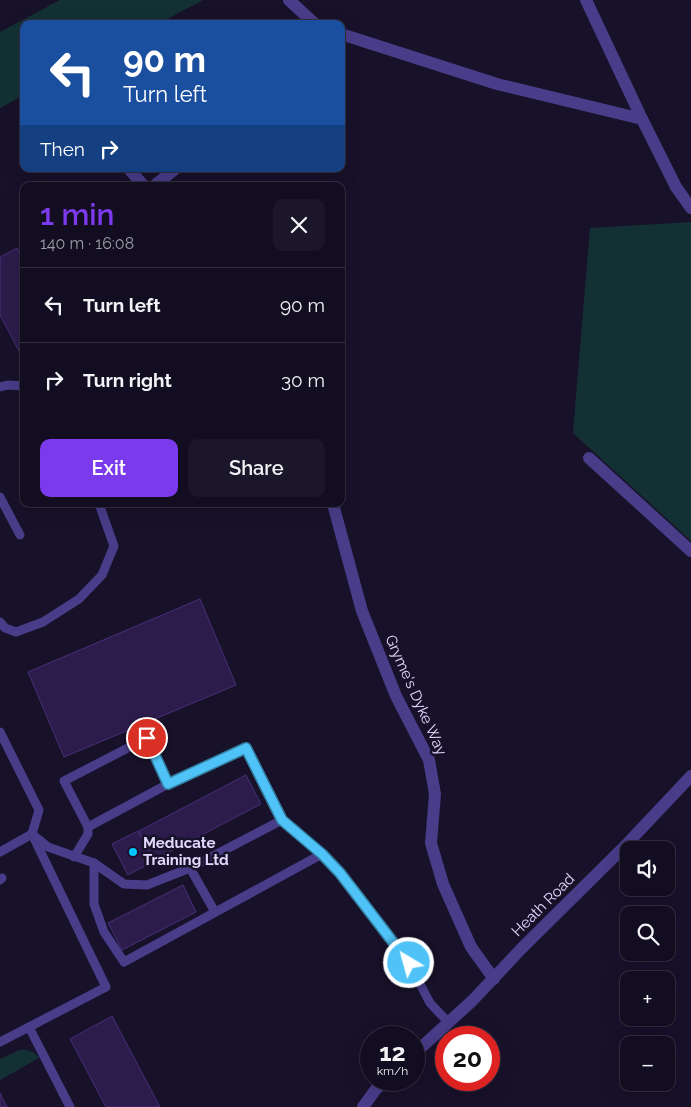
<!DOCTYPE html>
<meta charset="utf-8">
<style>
body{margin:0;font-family:Raleway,sans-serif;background:#1b1629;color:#f1f3f6;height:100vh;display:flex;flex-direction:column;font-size:19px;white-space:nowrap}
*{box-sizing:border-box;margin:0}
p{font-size:16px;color:#9c9ca5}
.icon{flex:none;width:28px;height:28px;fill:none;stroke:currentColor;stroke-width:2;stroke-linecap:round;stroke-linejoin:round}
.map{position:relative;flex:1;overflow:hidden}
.panel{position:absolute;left:20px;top:182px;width:325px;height:325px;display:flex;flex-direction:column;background:#120d20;border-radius:10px;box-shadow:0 5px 20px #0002,0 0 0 1px #312d3e}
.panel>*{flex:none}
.top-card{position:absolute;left:20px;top:20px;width:325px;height:152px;border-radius:10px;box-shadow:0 5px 20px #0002,0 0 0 1px #312d3e;background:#1a4fa0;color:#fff;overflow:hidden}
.controls{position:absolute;left:620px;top:841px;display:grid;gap:10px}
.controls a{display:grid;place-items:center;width:55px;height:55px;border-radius:10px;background:#120d20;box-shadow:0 5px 20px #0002,0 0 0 1px #312d3e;font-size:25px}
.speed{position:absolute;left:360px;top:1026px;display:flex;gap:10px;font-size:25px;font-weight:700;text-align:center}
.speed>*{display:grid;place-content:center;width:65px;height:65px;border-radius:50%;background:#120d20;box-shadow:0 5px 20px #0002,0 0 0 1px #312d3e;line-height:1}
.speed small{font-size:12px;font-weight:400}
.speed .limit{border:8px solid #d22;background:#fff;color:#111}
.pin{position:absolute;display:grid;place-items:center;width:42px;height:42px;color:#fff;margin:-21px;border:2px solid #fff;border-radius:50%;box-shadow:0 1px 5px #0007}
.me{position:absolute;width:55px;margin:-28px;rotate:323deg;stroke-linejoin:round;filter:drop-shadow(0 0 4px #0008)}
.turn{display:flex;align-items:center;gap:18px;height:105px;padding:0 20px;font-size:22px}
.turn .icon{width:65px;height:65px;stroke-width:2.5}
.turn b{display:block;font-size:35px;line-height:42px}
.then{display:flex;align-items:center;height:48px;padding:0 20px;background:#0003;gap:10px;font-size:19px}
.round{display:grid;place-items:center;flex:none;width:52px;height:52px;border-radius:10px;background:#1b1629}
.overview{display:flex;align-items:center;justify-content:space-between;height:85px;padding:0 20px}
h1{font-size:30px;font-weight:600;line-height:38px;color:#7c3aed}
.cta{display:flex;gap:10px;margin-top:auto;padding:10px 20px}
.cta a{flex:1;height:58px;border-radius:10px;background:#7c3aed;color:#fff;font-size:20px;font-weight:600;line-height:58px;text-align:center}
.cta a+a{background:#1b1629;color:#f1f3f6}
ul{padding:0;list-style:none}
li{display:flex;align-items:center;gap:15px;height:75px;padding:0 20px;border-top:1px solid #312d3e}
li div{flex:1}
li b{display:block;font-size:19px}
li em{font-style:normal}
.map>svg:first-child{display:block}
.green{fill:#133134}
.building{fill:#2c1c4b;stroke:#462f77}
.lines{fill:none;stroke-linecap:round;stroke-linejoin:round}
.service{stroke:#493c89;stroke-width:9}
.minor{stroke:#493c89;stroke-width:12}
.route-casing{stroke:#337fa1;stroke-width:12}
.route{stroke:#4fc3f7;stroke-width:9}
.poi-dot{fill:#05c5ff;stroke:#18112a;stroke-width:2}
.labels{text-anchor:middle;stroke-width:5;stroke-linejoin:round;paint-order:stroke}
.street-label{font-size:15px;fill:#e3d9ff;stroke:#18112a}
.poi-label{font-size:15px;font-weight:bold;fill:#e3d9ff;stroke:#18112a;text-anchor:start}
</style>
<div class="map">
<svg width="691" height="1107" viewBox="0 0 691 1107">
<rect width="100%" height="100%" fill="#18112a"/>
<g class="green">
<path d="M60,0H203L158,24H24V95L0,108V32Z"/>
<path d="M691,222V541L573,433L590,228Z"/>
<path d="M19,1050C28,1049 34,1051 39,1058L0,1080V1059Z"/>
</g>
<g class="building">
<path d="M17,248L24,262V351L20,353L0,315V257Z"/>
<path d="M200,599L236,685L64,757L28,672Z"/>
<path d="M246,775L261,804L154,860L139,831Z"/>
<path d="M138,831L154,861L128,875L112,844Z"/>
<path d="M183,885L196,912L122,950L108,923Z"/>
<path d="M112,1016L160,1107H106L70,1039Z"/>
<path d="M0,1093L7,1107H0Z"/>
</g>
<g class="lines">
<g class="service">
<path d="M0,387L8,385L24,386"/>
<path d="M0,497L20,535"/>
<path d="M0,622L5,628L16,632L43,622L79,599L102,575L114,546L99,504"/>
<path d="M0,732L39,810L32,834L106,987L29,1027"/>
<path d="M88,827L64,781L147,738L168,784"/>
<path d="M32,834L48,847L94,863L124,884L147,885L190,868L282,820L322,854L340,873L409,963L430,1003L448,1022"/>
<path d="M0,852L32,834"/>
<path d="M74,857L88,834V827L168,784L246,748L282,820"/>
<path d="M94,863V904L104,932L124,962L322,854"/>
<path d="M190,868L215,912"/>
<path d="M0,880L2,878"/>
<path d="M0,1042L29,1027L70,1107"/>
</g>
<g class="minor">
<path d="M289,0L315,24"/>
<path d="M586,0L642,119"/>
<path d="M341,34L497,84L642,119L676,187L691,208"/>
<path d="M129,169L144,186"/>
<path d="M154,186L175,169"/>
<path d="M589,458L691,551"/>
<path d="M333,504L362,611L396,696L429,760L435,794L431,843L443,884L471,947L494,979"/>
<path d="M414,1054L472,1001L523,947L624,847L691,776"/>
<path d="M363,1107L376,1089L386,1080"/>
</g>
</g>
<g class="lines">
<defs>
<path id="route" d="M147,738L168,784L246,748L282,820L322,854L340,873L409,963"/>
</defs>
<use href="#route" class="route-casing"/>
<use href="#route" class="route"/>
</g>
<circle class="poi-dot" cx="133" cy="852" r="5"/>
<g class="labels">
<g class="street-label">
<text transform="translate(416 695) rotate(66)" y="5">Gryme's Dyke Way</text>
<text transform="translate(543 905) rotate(-45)" y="5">Heath Road</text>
</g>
<g class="poi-label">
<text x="143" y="848">Meducate<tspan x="143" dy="17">Training Ltd</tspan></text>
</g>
</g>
</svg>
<div class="controls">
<a><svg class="icon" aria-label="sound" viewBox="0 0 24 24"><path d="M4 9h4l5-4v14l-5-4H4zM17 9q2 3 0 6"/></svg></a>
<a><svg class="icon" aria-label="search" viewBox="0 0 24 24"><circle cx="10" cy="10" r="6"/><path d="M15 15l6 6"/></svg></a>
<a>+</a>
<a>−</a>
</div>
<div class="speed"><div>12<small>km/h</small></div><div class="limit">20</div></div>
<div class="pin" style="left:147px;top:738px;background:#d93025"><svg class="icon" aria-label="arrive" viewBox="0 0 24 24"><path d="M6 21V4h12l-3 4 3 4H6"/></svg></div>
<svg class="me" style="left:409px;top:963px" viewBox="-20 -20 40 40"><circle r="17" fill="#4fc3f7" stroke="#fff" stroke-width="3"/><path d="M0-11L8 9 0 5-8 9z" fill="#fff"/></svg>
<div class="top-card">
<div class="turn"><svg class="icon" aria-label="left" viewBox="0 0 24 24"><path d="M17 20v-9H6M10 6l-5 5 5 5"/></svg><div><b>90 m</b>Turn left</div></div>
<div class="then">Then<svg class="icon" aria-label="right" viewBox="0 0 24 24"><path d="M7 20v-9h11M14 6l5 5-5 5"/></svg></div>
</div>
<section class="panel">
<div class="overview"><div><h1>1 min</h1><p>140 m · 16:08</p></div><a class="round"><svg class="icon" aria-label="close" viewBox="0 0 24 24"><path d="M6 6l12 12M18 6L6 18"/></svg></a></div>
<ul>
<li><svg class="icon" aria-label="left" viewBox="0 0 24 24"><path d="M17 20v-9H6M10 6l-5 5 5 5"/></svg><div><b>Turn left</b></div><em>90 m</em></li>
<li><svg class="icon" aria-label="right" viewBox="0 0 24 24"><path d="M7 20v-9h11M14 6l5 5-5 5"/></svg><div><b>Turn right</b></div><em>30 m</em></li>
</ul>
<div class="cta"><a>Exit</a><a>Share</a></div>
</section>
</div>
